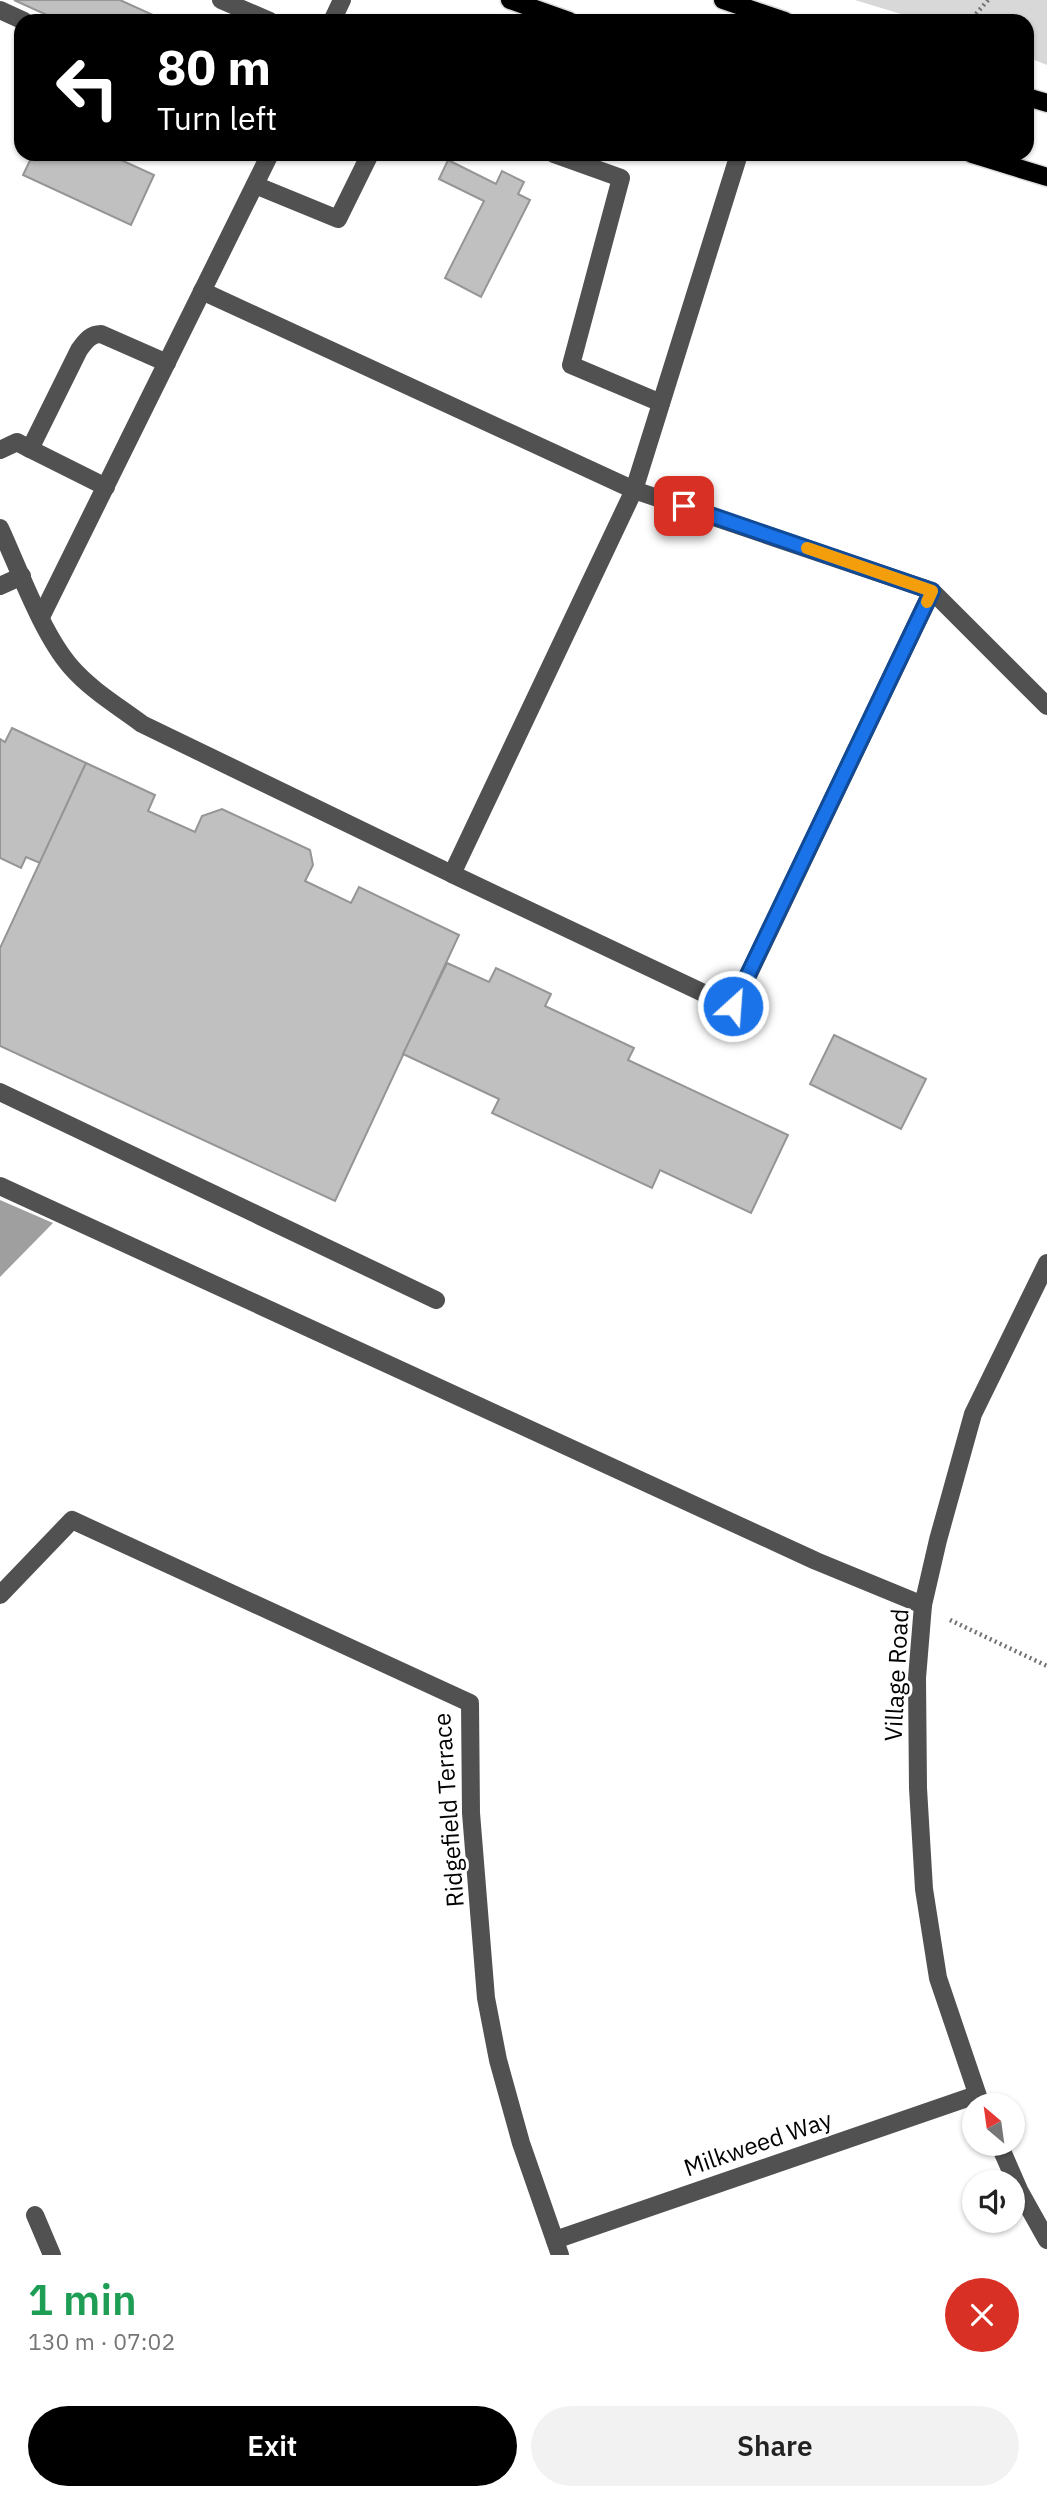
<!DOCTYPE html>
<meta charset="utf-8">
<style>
body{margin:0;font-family:"IBM Plex Sans",sans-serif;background:#f2f2f2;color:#222;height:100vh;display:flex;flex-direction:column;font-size:26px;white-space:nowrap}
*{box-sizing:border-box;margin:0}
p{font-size:23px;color:#767676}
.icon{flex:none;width:38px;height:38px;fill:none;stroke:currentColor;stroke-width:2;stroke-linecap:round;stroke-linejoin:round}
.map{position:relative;height:2255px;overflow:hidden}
.details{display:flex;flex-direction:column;background:#fff;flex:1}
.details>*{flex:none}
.guide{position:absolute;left:14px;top:14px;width:1020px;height:147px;border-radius:21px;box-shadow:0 2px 5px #0004;background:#000;color:#fff;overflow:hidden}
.needle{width:46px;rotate:331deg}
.controls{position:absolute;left:962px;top:2093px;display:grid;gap:14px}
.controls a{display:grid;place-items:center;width:63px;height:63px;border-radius:50%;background:#fff;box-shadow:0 2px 5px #0004;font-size:35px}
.pin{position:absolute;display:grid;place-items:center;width:60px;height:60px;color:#fff;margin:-30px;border-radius:14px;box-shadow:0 4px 10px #0006}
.me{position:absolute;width:77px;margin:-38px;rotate:26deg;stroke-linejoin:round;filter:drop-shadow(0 0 5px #0008)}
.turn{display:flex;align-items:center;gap:24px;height:147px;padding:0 28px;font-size:32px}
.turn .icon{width:91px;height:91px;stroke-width:2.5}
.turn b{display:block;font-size:49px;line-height:60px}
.round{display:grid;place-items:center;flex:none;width:74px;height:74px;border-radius:37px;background:#f2f2f2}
.overview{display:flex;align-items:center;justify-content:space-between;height:119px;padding:0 28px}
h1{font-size:42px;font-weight:600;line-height:52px;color:#1e9e55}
.primary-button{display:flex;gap:14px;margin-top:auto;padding:14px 28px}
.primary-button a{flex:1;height:80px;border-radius:42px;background:#000;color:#fff;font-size:28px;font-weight:600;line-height:80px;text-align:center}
.primary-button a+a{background:#f2f2f2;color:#222}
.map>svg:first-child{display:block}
.green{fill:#d8d8d8}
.water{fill:#9f9f9f}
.building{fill:#c0c0c0;stroke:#959595;stroke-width:2}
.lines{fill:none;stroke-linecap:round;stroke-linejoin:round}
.major-casing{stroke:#dbdbdb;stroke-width:21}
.path{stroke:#737373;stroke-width:4.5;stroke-dasharray:2 3.5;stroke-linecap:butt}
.minor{stroke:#515151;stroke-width:18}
.major{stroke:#000;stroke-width:18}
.route-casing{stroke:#114b97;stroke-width:18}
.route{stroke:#1a73e8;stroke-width:12}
.slow{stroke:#f59e0b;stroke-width:12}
.labels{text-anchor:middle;stroke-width:6;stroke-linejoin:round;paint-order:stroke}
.street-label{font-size:24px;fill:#000;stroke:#fff}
</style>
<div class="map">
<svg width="1047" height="2255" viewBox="0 0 1047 2255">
<rect width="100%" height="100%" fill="#fff"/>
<path class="green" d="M855,0H1047V65L1027,57V21H924Z"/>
<path class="water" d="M0,1200L53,1223L0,1277Z"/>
<g class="building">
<path d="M14,0H120L166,21H60Z"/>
<path d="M33,154H108L154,175L131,225L23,175Z"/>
<path d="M448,160L496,184L502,171L524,182L518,194L530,200L481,297L445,278L484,201L439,179Z"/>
<path d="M12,728L86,763L40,863L26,857L21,868L0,858V739L5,742Z"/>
<path d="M86,763L155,795L148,811L195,832L202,816L222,809L310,850L313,865L305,881L351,903L359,887L459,935L335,1201L0,1046V948Z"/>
<path d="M447,963L489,982L496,968L551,994L545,1006L634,1048L628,1060L788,1135L751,1213L660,1170L652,1188L492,1113L499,1099L403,1054Z"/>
<path d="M834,1035L926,1079L901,1129L810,1084Z"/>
</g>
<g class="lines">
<defs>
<g id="major">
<path d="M510,0L569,21"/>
<path d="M723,0L785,21"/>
<path d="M1027,97L1047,103"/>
<path d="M972,154L1047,177"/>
</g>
</defs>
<use href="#major" class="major-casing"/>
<g class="path">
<path d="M976,14L988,0"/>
<path d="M950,1620L1047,1666"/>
</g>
<g class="minor">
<path d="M221,0L270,21"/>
<path d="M0,10L24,21"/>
<path d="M332,21L342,0"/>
<path d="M554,154L621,178L571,365L661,403"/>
<path d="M255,185L338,219L370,154"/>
<path d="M202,291L634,490L932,591L733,1007L452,874"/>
<path d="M30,449L106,487"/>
<path d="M0,450L17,442L30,449L79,350C85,342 90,334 101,334L167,363"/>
<path d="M0,528C19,569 42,634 71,667C91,690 118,706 142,724L452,874L634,490L739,154"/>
<path d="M0,586L22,576"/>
<path d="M932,591L1047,706"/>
<path d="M41,617L270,154"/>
<path d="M0,1092L436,1300"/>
<path d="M0,1186L816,1561L923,1605"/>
<path d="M0,1595L72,1520L470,1703L471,1813L486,1998L498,2060L521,2143L560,2255"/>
<path d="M981,2105L938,1978L924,1889L918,1788L917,1678L923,1605L938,1540L973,1414L1047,1263"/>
<path d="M999,2144L1020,2192L1047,2240"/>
<path d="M35,2215L52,2255"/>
<path d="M555,2240L976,2095"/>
</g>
<use href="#major" class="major"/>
</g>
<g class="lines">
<defs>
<path id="route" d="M684,506L932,591L733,1006"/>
</defs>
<use href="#route" class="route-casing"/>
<use href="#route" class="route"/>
<path class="slow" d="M807,548L932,591L927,602"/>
</g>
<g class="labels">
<g class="street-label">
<text transform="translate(897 1675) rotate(-87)" y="8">Village Road</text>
<text transform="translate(449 1810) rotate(-94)" y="8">Ridgefield Terrace</text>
<text transform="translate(758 2144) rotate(-19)" y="8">Milkweed Way</text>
</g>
</g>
</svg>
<div class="controls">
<a><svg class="needle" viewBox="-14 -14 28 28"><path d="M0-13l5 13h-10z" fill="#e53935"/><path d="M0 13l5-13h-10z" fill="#767676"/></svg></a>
<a><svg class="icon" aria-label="sound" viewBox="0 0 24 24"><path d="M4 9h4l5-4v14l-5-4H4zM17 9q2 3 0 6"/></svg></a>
</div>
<div class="pin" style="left:684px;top:506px;background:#d93025"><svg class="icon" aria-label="arrive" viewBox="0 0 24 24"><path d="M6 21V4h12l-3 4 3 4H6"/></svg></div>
<svg class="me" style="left:733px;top:1006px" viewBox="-20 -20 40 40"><circle r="17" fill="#1a73e8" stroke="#fff" stroke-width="3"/><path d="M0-11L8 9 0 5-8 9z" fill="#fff"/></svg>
<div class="guide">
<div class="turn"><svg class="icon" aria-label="left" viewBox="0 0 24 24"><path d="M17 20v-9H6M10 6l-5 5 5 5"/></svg><div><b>80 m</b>Turn left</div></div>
</div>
</div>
<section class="details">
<div class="overview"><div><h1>1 min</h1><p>130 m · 07:02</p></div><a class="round" style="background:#d93025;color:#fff"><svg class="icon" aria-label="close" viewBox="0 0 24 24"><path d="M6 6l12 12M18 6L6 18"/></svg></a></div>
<div class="primary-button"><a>Exit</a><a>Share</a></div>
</section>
